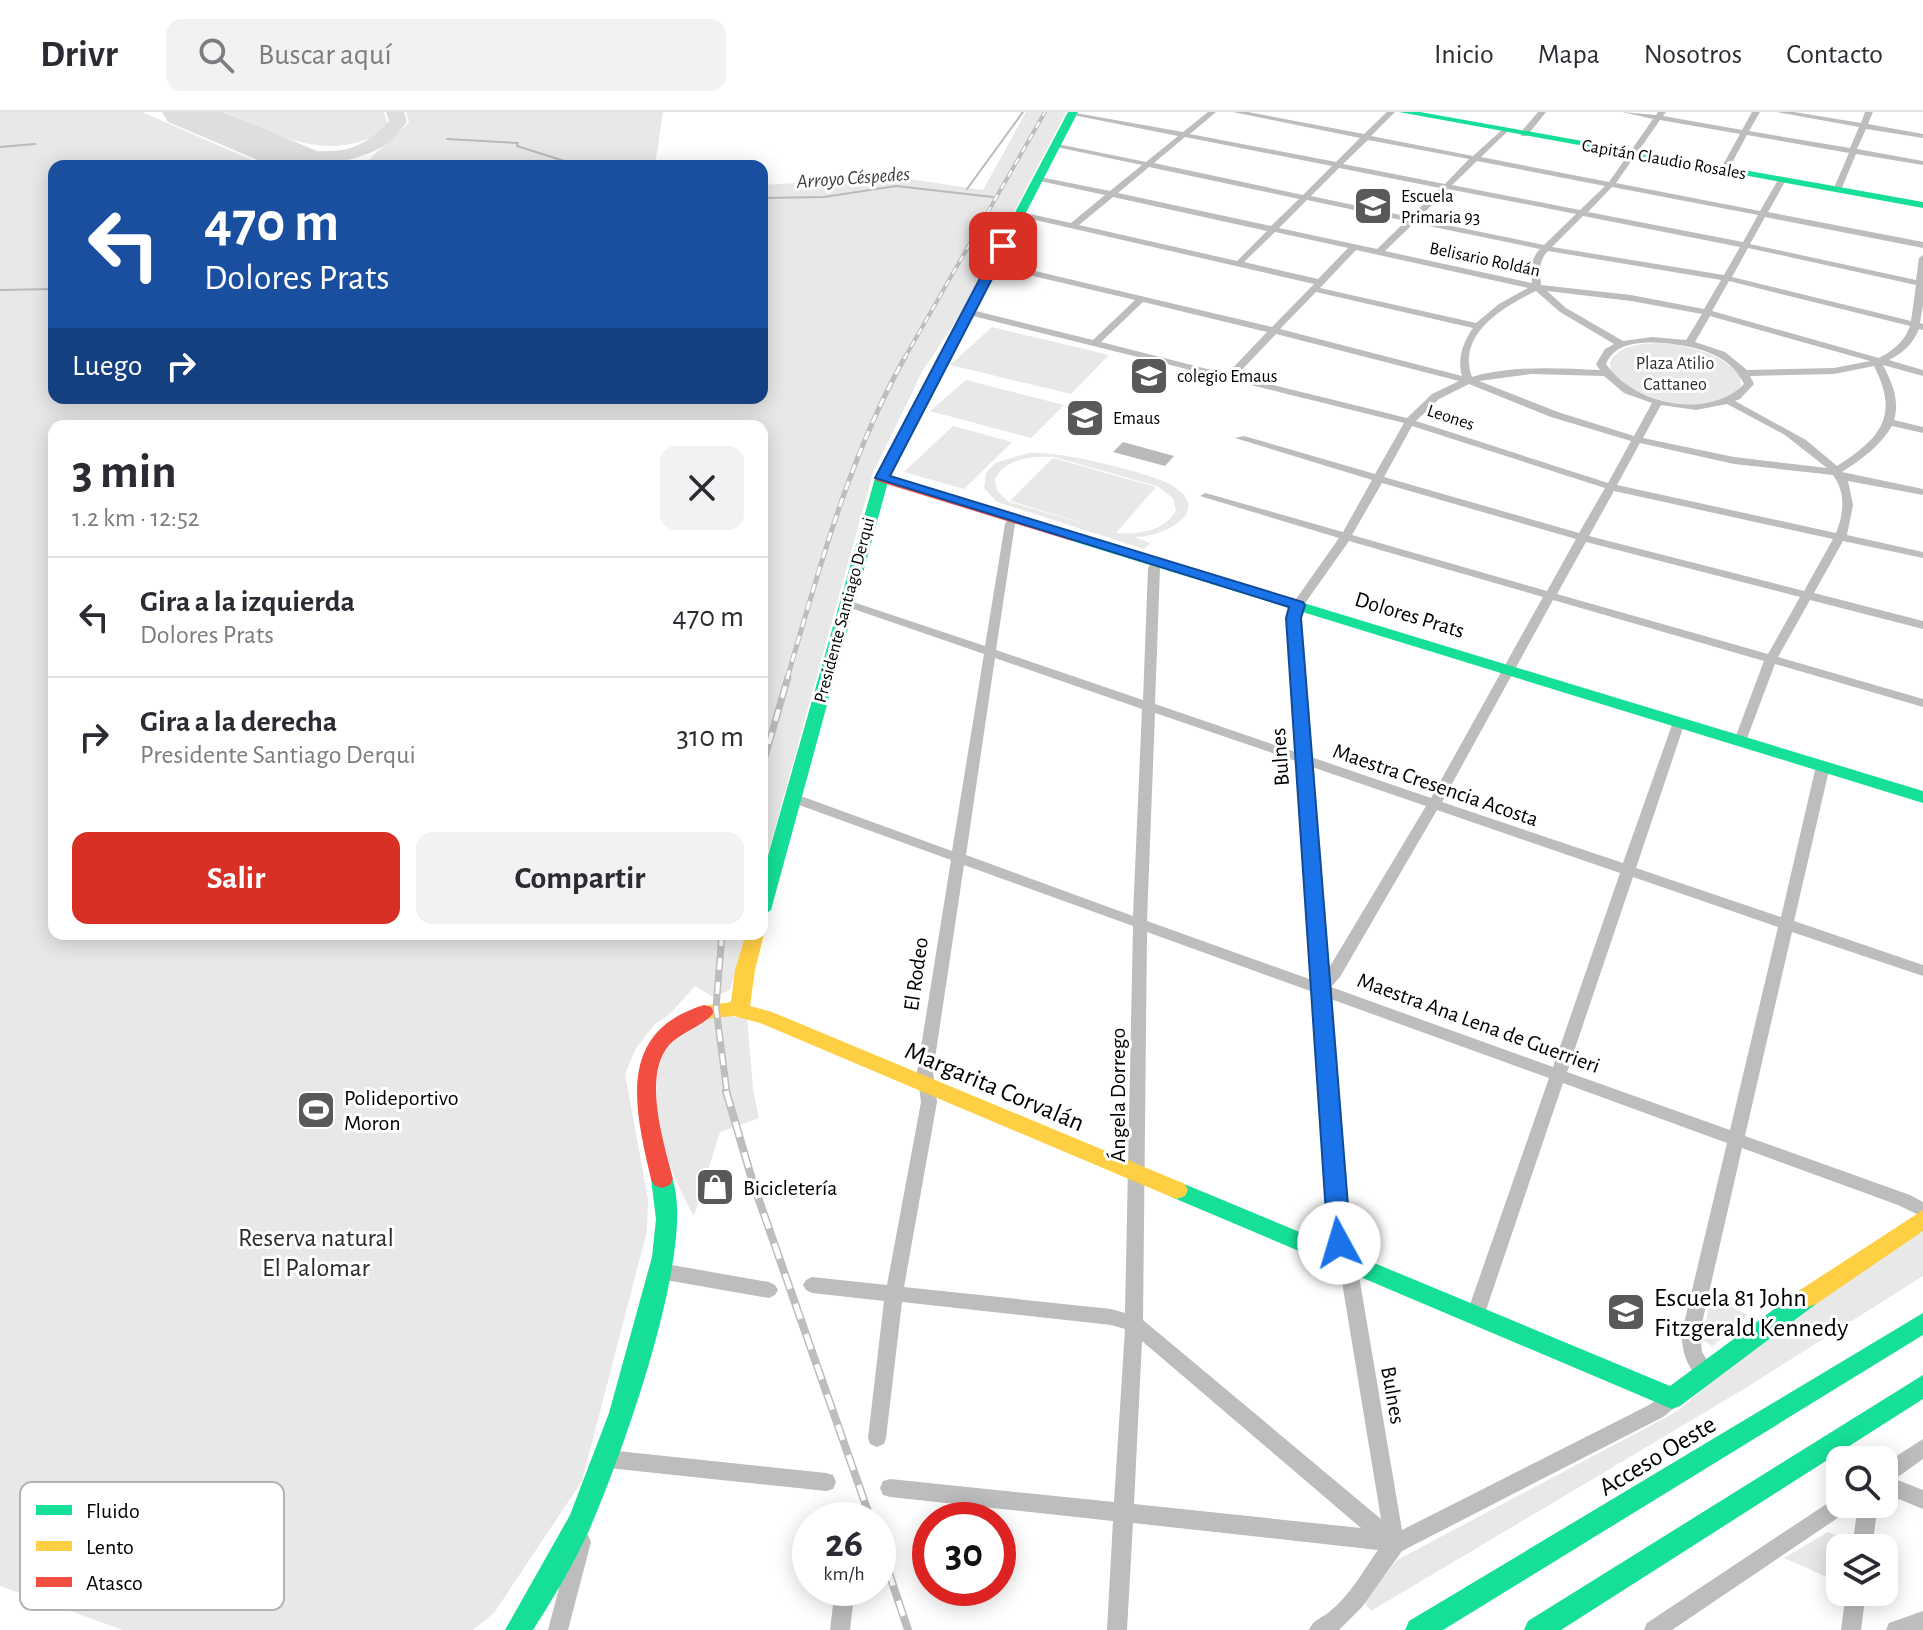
<!DOCTYPE html>
<html lang="es">
<meta charset="utf-8">
<style>
body{margin:0;font-family:"Alegreya Sans",sans-serif;background:#f2f2f3;color:#2b2b33;height:100vh;display:flex;flex-direction:column;font-size:30px;white-space:nowrap}
*{box-sizing:border-box;margin:0}
p{font-size:26px;color:#7c7c81}
.icon{flex:none;width:44px;height:44px;fill:none;stroke:currentColor;stroke-width:2;stroke-linecap:round;stroke-linejoin:round}
.map{position:relative;flex:1;overflow:hidden}
.side{position:absolute;left:48px;top:308px;width:720px;height:520px;display:flex;flex-direction:column;background:#fff;border-radius:16px;box-shadow:0 4px 20px #0003}
.side>*{flex:none}
.banner{position:absolute;left:48px;top:48px;width:720px;height:244px;border-radius:16px;box-shadow:0 4px 20px #0003;background:#1a4fa0;color:#fff;overflow:hidden}
.buttons{position:absolute;left:1826px;top:1334px;display:grid;gap:16px}
.buttons a{display:grid;place-items:center;width:72px;height:72px;border-radius:16px;background:#fff;box-shadow:0 4px 20px #0003;font-size:40px}
.speed{position:absolute;left:792px;top:1390px;display:flex;gap:16px;font-size:40px;font-weight:700;text-align:center}
.speed>*{display:grid;place-content:center;width:104px;height:104px;border-radius:50%;background:#fff;box-shadow:0 4px 20px #0003;line-height:1}
.speed small{font-size:20px;font-weight:400}
.speed .limit{border:12px solid #d22;background:#fff;color:#111}
.pin{position:absolute;display:grid;place-items:center;width:68px;height:68px;color:#fff;margin:-34px;border-radius:16px;box-shadow:0 4px 12px #0006}
.me{position:absolute;width:88px;margin:-44px;rotate:354deg;stroke-linejoin:round;filter:drop-shadow(0 0 6px #0008)}
.turn{display:flex;align-items:center;gap:28px;height:168px;padding:0 24px;font-size:36px}
.turn .icon{width:104px;height:104px;stroke-width:2.5}
.turn b{display:block;font-size:56px;line-height:68px}
.then{display:flex;align-items:center;height:76px;padding:0 24px;background:#0003;gap:16px;font-size:30px}
.round{display:grid;place-items:center;flex:none;width:84px;height:84px;border-radius:16px;background:#f2f2f3}
.overview{display:flex;align-items:center;justify-content:space-between;height:136px;padding:0 24px}
h1{font-size:48px;font-weight:700;line-height:60px}
.primary-button{display:flex;gap:16px;margin-top:auto;padding:16px 24px}
.primary-button a{flex:1;height:92px;border-radius:16px;background:#d93025;color:#fff;font-size:32px;font-weight:700;line-height:92px;text-align:center}
.primary-button a+a{background:#f2f2f3;color:#2b2b33}
ul{padding:0;list-style:none}
li{display:flex;align-items:center;gap:24px;height:120px;padding:0 24px;border-top:2px solid #e1e1e2}
li div{flex:1}
li b{display:block;font-size:30px}
li em{font-style:normal}
header{display:flex;align-items:center;gap:48px;box-sizing:border-box;height:112px;padding:0 40px;background:#fff;border-bottom:2px solid #e1e1e2}
header strong{font-size:38px}
nav{display:flex;gap:44px;margin-inline-start:auto;font-size:28px}
.search{width:560px;height:72px;background:#f2f2f3;display:flex;align-items:center;gap:20px;box-sizing:border-box;padding:0 28px;border-radius:16px;color:#7c7c81;font-size:30px}
.map>svg:first-child{display:block}
.green{fill:#e8e8e8;fill-rule:evenodd}
.water{fill:#bababa}
.lines{fill:none;stroke-linecap:round;stroke-linejoin:round}
.stream{stroke:#bababa;stroke-width:2}
.taxiway{fill:#dedede;fill-rule:evenodd}
.runway{fill:#dedede;fill-rule:evenodd}
.street{fill:#bdbdbd;fill-rule:evenodd}
.fast{fill:#16e098;fill-rule:evenodd}
.slow{fill:#ffcf43;fill-rule:evenodd}
.jam{fill:#f24e42;fill-rule:evenodd}
.rail-far3-casing{stroke:#bdbdbd;stroke-width:4}
.rail-far2-casing{stroke:#bdbdbd;stroke-width:5}
.rail-far1-casing{stroke:#bdbdbd;stroke-width:7}
.rail-casing{stroke:#bdbdbd;stroke-width:8}
.rail-far3{stroke:#fff;stroke-width:2;stroke-dasharray:7;stroke-linecap:butt}
.rail-far2{stroke:#fff;stroke-width:3;stroke-dasharray:9;stroke-linecap:butt}
.rail-far1{stroke:#fff;stroke-width:4;stroke-dasharray:12;stroke-linecap:butt}
.rail{stroke:#fff;stroke-width:5;stroke-dasharray:16;stroke-linecap:butt}
.route{fill:#1a73e8;stroke:#114b97;stroke-width:2}
.labels{text-anchor:middle;stroke-width:6;stroke-linejoin:round;paint-order:stroke}
.far-street-label{font-size:18px;fill:#000;stroke:#fff}
.far-poi-label{font-size:18px;fill:#000;stroke:#fff;text-anchor:start}
.far-park-label{font-size:18px;fill:#2c2c2c;stroke:#fff}
.far-water-label{font-size:20px;font-style:italic;fill:#3d3d3d;stroke:#fff}
.street-label{font-size:22px;fill:#000;stroke:#fff}
.poi-label{font-size:22px;fill:#000;stroke:#fff;text-anchor:start}
.near-street-label{font-size:26px;fill:#000;stroke:#fff}
.near-park-label{font-size:26px;fill:#2c2c2c;stroke:#fff}
.near-poi-label{font-size:26px;fill:#000;stroke:#fff;text-anchor:start}
.key{fill:#fff;stroke:#b2b2b2;stroke-width:2}
.key-label{font-size:22px;fill:#000}
</style>
<header>
<strong>Drivr</strong>
<div class="search"><svg class="icon" aria-label="search" viewBox="0 0 24 24"><circle cx="10" cy="10" r="6"/><path d="M15 15l6 6"/></svg>Buscar aquí</div>
<nav><a>Inicio</a><a>Mapa</a><a>Nosotros</a><a>Contacto</a></nav>
</header>
<div class="map">
<svg width="1923" height="1518" viewBox="0 0 1923 1518">
<rect width="100%" height="100%" fill="#fff"/>
<g class="green">
<path d="M0,0H142L266,54H54V286H762V73L896,65L983,78L1026,0H1066L961,201L922,260L873,361L762,763V314H54V822H746L730,878L713,885L695,874L670,902L654,913L636,936L625,962L648,1087L647,1119L582,1369L494,1501L473,1518H123L0,1474Z"/>
<path d="M224,0H384L388,13C381,22 373,26 362,29C312,45 269,19 224,0Z"/>
<path d="M406,0H663L655,54H362L409,11Z"/>
<path d="M992,215L1109,243L1071,282L950,253Z"/>
<path d="M1660,231C1690,234 1720,240 1740,264L1741,274C1711,308 1637,290 1611,259L1610,250C1620,232 1641,232 1660,231Z"/>
<path d="M966,268L1064,293L1031,326L930,299Z"/>
<path d="M953,314L1012,330L964,377L904,360Z"/>
<path d="M1028,341C1055,338 1151,360 1173,374C1215,401 1160,426 1134,425L1150,431L1144,437L997,390L984,376L986,361L995,351ZM1054,345L1157,374L1173,386L1176,398C1165,419 1138,423 1116,421L1156,375L1053,346L1010,389L1106,418L1009,390L997,379L995,367C1006,346 1033,344 1054,345Z"/>
<path d="M714,903L747,906L753,977L759,1006L720,1020L694,1104C666,1054 637,980 671,927C678,917 702,909 714,903Z"/>
<path d="M1923,1115V1164L1744,1277L1371,1499L1364,1490L1397,1448L1678,1299L1732,1251Z"/>
<path d="M1711,1185L1748,1203L1713,1234L1702,1228Z"/>
<path d="M1828,1420L1841,1425L1836,1469L1784,1446Z"/>
</g>
<path class="water" d="M1123,330L1174,344L1165,354L1113,340Z"/>
<g class="lines">
<g class="stream">
<path d="M447,27L518,31L517,34L580,54"/>
<path d="M0,35L35,32"/>
<path d="M967,77L1023,0"/>
<path d="M762,86L824,85L896,74L993,85"/>
<path d="M0,178L54,177"/>
</g>
<path class="taxiway" d="M386,0H404L407,10C400,19 394,27 385,33C367,46 302,63 286,47C298,35 330,42 347,37C364,32 377,23 389,9Z"/>
<path class="runway" d="M162,0H223L329,44L336,54H272L168,10Z"/>
<g class="street">
<path d="M1070,0L1183,20L1208,0H1216L1190,22L1336,50L1360,26L1233,0H1248L1364,22L1387,0H1395L1371,24L1473,44L1504,16H1507V20L1481,45L1609,70L1653,7L1622,0L1656,3L1658,0H1666L1663,4L1742,18L1752,0H1760L1749,19L1850,36L1859,15L1777,0H1794L1861,11L1865,0H1873L1868,12L1923,22V26L1866,17L1857,37L1923,49V53L1856,42L1841,78L1837,80L1833,78L1849,41L1747,23L1728,58L1724,60L1720,58L1740,22L1660,8L1616,71L1760,99L1778,68L1782,66L1786,68L1768,100L1923,130V136L1765,105L1750,132L1916,168L1919,146L1923,143V193L1920,211L1923,212V218L1919,217C1913,232 1903,241 1889,248L1923,258V264L1883,253C1892,271 1900,288 1894,308L1923,315V321L1892,314C1880,334 1862,347 1842,360L1923,377V383L1848,369L1853,393L1847,423L1923,440V446L1843,429L1814,481L1923,509V517L1810,488L1778,545L1923,587V595L1775,552L1746,629L1740,633L1735,632L1734,629L1764,549L1553,488L1442,690L1623,751L1673,610L1675,607H1683L1685,610L1636,756L1781,805L1816,654L1818,651H1828L1830,654L1794,809L1923,853V864L1792,820L1745,1024L1910,1083L1923,1090V1105L1898,1093L1742,1036L1700,1220L1702,1240L1715,1261L1713,1267L1706,1269C1688,1262 1681,1238 1682,1220L1727,1031L1563,971L1484,1204L1481,1210L1475,1212L1469,1210L1466,1204L1549,966L1328,886L1341,1077L1348,1131L1359,1164L1402,1418L1649,1293L1672,1277L1679,1280L1681,1286L1679,1292L1663,1305L1402,1439L1362,1495L1339,1518H1309C1313,1508 1320,1507 1328,1501C1349,1485 1363,1459 1378,1438L1133,1411L1127,1518H1107L1113,1409L890,1385L883,1383L880,1376L883,1369L890,1367L1114,1390L1125,1217L1111,1213L902,1190L886,1326L884,1332L877,1335L870,1332L868,1326L884,1189L812,1181L806,1178L803,1173L806,1168L812,1165L887,1173L921,990L917,960L951,748L788,689L786,686L788,683H798L952,739L984,542L842,493V489H850L985,534L1005,412L1010,404H1018L1019,406L1015,412L996,538L1143,588L1148,456L1154,447H1162L1164,449L1160,456L1155,592L1298,641L1289,497L1339,426L1200,384L1205,381L1209,382L1343,420L1372,368L1235,326L1244,324L1375,362L1404,311L965,202V198L968,197L1093,228L1135,188L990,154V150L993,149L1272,215L1314,172L1018,104L1017,102L1021,100L1071,111L1105,83L1035,68V64L1110,79L1142,53L1056,35H1053V31L1146,50L1178,24L1073,3ZM1185,25L1332,54L1303,83L1154,51ZM1368,28L1469,47L1445,72L1343,52ZM1477,49L1605,74L1580,98L1452,73ZM1149,55L1299,87L1271,114L1118,81ZM1339,56L1440,76L1410,105L1311,84ZM1612,75L1758,103L1743,130L1588,100ZM1448,77L1576,102L1544,133L1418,107ZM1113,85L1267,119L1237,149L1079,113ZM1307,88L1406,109L1377,137L1279,116ZM1583,104L1740,135L1724,163L1552,135ZM1414,111L1540,137C1530,147 1531,158 1532,171L1385,139ZM1275,120L1348,136L1318,167L1244,150ZM1748,136L1916,173L1911,209L1732,165ZM1356,138L1528,176L1499,192L1476,211L1320,176ZM1548,139L1721,168L1704,197L1631,183L1541,173C1540,160 1538,149 1548,139ZM1729,169L1910,214C1904,230 1894,238 1879,246L1712,199ZM1536,179L1560,200L1614,232L1605,237L1596,252L1600,258C1558,256 1513,253 1472,265C1456,222 1504,194 1536,179ZM1547,179L1631,189L1702,202L1686,228L1652,225L1623,229L1566,196ZM1316,180L1473,216C1463,230 1457,247 1462,264L1280,217ZM1143,190L1267,220L1227,262L1101,230ZM1710,204L1870,249L1834,256L1747,258L1725,240L1695,230ZM1276,222L1459,269L1432,282L1407,306L1236,264ZM1665,231C1697,235 1729,241 1744,272C1708,309 1633,292 1606,252C1616,229 1644,230 1665,231ZM1874,254C1900,305 1880,326 1837,354L1806,328L1735,289L1740,287L1754,272L1750,264L1834,262ZM1531,262L1604,264L1624,281L1652,291L1634,324L1558,300L1479,269ZM1469,272L1551,305L1631,329L1608,371L1416,309L1439,287ZM1727,292L1785,323L1827,356L1734,345L1643,326L1661,293L1696,298ZM1412,314L1605,376L1579,421L1384,365ZM1640,331L1734,352L1833,363C1846,381 1844,401 1836,421L1617,373ZM1382,371L1576,427L1547,479L1352,423ZM1614,379L1833,427L1804,479L1589,424ZM1349,429L1543,485L1431,686L1311,645L1301,497ZM1586,430L1800,485L1768,542L1557,482ZM995,546L1142,597L1133,804L966,743ZM1155,601L1299,650L1312,868L1147,809ZM1312,655L1426,694L1326,861ZM1437,698L1620,761L1553,955L1331,875L1340,865ZM964,753L1133,814L1125,1201L1111,1197L904,1175L937,990L933,960ZM1633,765L1778,815L1730,1018L1567,960ZM1147,820L1313,880L1325,1077L1330,1131L1341,1164L1381,1407L1143,1208ZM1142,1229L1361,1416L1134,1392Z"/>
<path d="M1538,0H1546L1527,24H1521V20Z"/>
<path d="M660,1151L769,1170L775,1173L778,1178L775,1183L769,1186L660,1167L654,1164L651,1159L654,1154Z"/>
<path d="M1923,1327V1347L1895,1367L1923,1378V1397L1884,1381V1352Z"/>
<path d="M608,1338L826,1361L833,1363L836,1370L833,1377L826,1379L608,1356L601,1353L598,1347L601,1341Z"/>
<path d="M1840,1383V1392H1851L1848,1399L1672,1518H1644L1647,1511Z"/>
<path d="M1858,1392H1878L1872,1436H1852Z"/>
<path d="M581,1420L588,1423L591,1430L568,1518H548L571,1430L574,1423Z"/>
<path d="M835,1476H855L850,1518H830Z"/>
<path d="M1846,1480H1866L1861,1518H1841Z"/>
<path d="M1923,1499V1518H1886L1889,1511Z"/>
</g>
<g class="fast">
<path d="M1068,0H1078L889,366L771,798L762,805V765L875,366Z"/>
<path d="M1399,0H1420L1923,90V96Z"/>
<path d="M1077,422L1923,679V691L1072,429L1070,426Z"/>
<path d="M662,1058L670,1061C702,1126 618,1355 587,1423C571,1456 553,1487 533,1518H505L570,1403L609,1301L652,1145L656,1107L651,1067L654,1061Z"/>
<path d="M1177,1069L1670,1274L1800,1178L1808,1175L1816,1178L1819,1185L1816,1192L1680,1294L1672,1297L1169,1084L1166,1078L1169,1072Z"/>
<path d="M1923,1201V1223L1443,1518H1405L1409,1509Z"/>
<path d="M1923,1263V1287L1561,1518H1524L1528,1509Z"/>
</g>
<g class="slow">
<path d="M762,818L764,822L755,858L750,894L772,900L1185,1072L1188,1078L1185,1084L1177,1087L1169,1084L760,911L734,904L704,907L697,905L694,900L697,895L731,890L735,858L746,822H762Z"/>
<path d="M1923,1098V1119L1816,1192L1808,1195L1800,1192L1797,1185L1800,1178Z"/>
</g>
<g class="jam">
<path d="M882,362L1082,423L1084,426L1082,429H1072L877,369L875,366Z"/>
<path d="M704,893L711,895L714,900C706,913 681,920 669,933C642,965 664,1031 673,1067L670,1073L662,1076L654,1073L651,1067C635,997 615,920 704,893Z"/>
</g>
<defs>
<path id="rail-far3" d="M904,247L1045,0"/>
<path id="rail-far2" d="M787,567C819,457 849,345 905,245"/>
<g id="rail-far1">
<path d="M762,655L788,565"/>
<path d="M722,822L716,896L727,981"/>
</g>
<g id="rail">
<path d="M726,979L753,1071L871,1408"/>
<path d="M878,1428L908,1518"/>
</g>
</defs>
<use href="#rail-far3" class="rail-far3-casing"/>
<use href="#rail-far2" class="rail-far2-casing"/>
<use href="#rail-far1" class="rail-far1-casing"/>
<use href="#rail" class="rail-casing"/>
<use href="#rail-far3" class="rail-far3"/>
<use href="#rail-far2" class="rail-far2"/>
<use href="#rail-far1" class="rail-far1"/>
<use href="#rail" class="rail"/>
</g>
<path class="route" d="M1003,131L1009,134L890,364L1303,490L1305,493L1301,506L1351,1131L1347,1138L1339,1141L1331,1138L1328,1131L1286,506L1289,495L875,366L997,134Z"/>
<defs>
<symbol id="school-square" viewBox="-11 -11 22 22"><rect x="-9" y="-9" width="18" height="18" rx="4" fill="#595959" stroke="#fff"/><path d="M0-5L7-2L0 1L-7-2ZM-4 1L0 2.5L4 1V4Q0 6-4 4Z" fill="#fff"/></symbol>
<symbol id="stadium-square" viewBox="-11 -11 22 22"><rect x="-9" y="-9" width="18" height="18" rx="4" fill="#595959" stroke="#fff"/><path d="M0-5a6.5 5 0 1 0 0 10a6.5 5 0 1 0 0-10ZM-3.5-1.8h7v3.6h-7Z" fill="#fff"/></symbol>
<symbol id="shop-square" viewBox="-11 -11 22 22"><rect x="-9" y="-9" width="18" height="18" rx="4" fill="#595959" stroke="#fff"/><path d="M-5-2.5h2.3a2.7 3.5 0 0 1 5.4 0H5L5.5 6h-11ZM-1.5-2.5h3a1.5 2.3 0 0 0-3 0Z" fill="#fff"/></symbol>
</defs>
<g fill-rule="evenodd">
<use href="#school-square" x="1351" y="72" width="44" height="44"/>
<use href="#school-square" x="1127" y="242" width="44" height="44"/>
<use href="#school-square" x="1063" y="284" width="44" height="44"/>
<use href="#stadium-square" x="294" y="976" width="44" height="44"/>
<use href="#shop-square" x="693" y="1053" width="44" height="44"/>
<use href="#school-square" x="1604" y="1178" width="44" height="44"/>
</g>
<g class="labels">
<g class="far-street-label">
<text transform="translate(1664 47) rotate(10)" y="6">Capitán Claudio Rosales</text>
<text transform="translate(1485 147) rotate(12)" y="6">Belisario Roldán</text>
<text transform="translate(1451 305) rotate(18)" y="6">Leones</text>
<text transform="translate(844 498) rotate(-75)" y="6">Presidente Santiago Derqui</text>
</g>
<g class="far-poi-label">
<text x="1401" y="90">Escuela<tspan x="1401" dy="21">Primaria 93</tspan></text>
<text x="1177" y="270">colegio Emaus</text>
<text x="1113" y="312">Emaus</text>
</g>
<g class="far-park-label">
<text x="1675" y="257">Plaza Atilio<tspan x="1675" dy="21">Cattaneo</tspan></text>
</g>
<g class="far-water-label">
<text transform="translate(853 65) rotate(-4)" y="7">Arroyo Céspedes</text>
</g>
<g class="street-label">
<text transform="translate(1410 502) rotate(17)" y="8">Dolores Prats</text>
<text transform="translate(1279 645) rotate(-94)" y="8">Bulnes</text>
<text transform="translate(1436 672) rotate(19)" y="8">Maestra Cresencia Acosta</text>
<text transform="translate(915 862) rotate(-82)" y="8">El Rodeo</text>
<text transform="translate(1479 910) rotate(20)" y="8">Maestra Ana Lena de Guerrieri</text>
<text transform="translate(1117 983) rotate(-90)" y="8">Ángela Dorrego</text>
<text transform="translate(1394 1283) rotate(80)" y="8">Bulnes</text>
</g>
<g class="poi-label">
<text x="344" y="993">Polideportivo<tspan x="344" dy="25">Moron</tspan></text>
<text x="743" y="1083">Bicicletería</text>
</g>
<g class="near-street-label">
<text transform="translate(995 974) rotate(23)" y="9">Margarita Corvalán</text>
<text transform="translate(1657 1343) rotate(-31)" y="9">Acceso Oeste</text>
</g>
<g class="near-park-label">
<text x="316" y="1134">Reserva natural<tspan x="316" dy="30">El Palomar</tspan></text>
</g>
<g class="near-poi-label">
<text x="1654" y="1194">Escuela 81 John<tspan x="1654" dy="30">Fitzgerald Kennedy</tspan></text>
</g>
</g>
<rect x="20" y="1370" width="264" height="128" rx="12" class="key"/>
<rect x="36" y="1393" width="36" height="10" fill="#16e098"/>
<rect x="36" y="1429" width="36" height="10" fill="#ffcf43"/>
<rect x="36" y="1465" width="36" height="10" fill="#f24e42"/>
<g class="key-label">
<text x="86" y="1406">Fluido</text>
<text x="86" y="1442">Lento</text>
<text x="86" y="1478">Atasco</text>
</g>
</svg>
<div class="buttons">
<a><svg class="icon" aria-label="search" viewBox="0 0 24 24"><circle cx="10" cy="10" r="6"/><path d="M15 15l6 6"/></svg></a>
<a><svg class="icon" aria-label="layers" viewBox="0 0 24 24"><path d="M12 4l9 5-9 5-9-5zM3 14l9 5 9-5"/></svg></a>
</div>
<div class="speed"><div>26<small>km/h</small></div><div class="limit">30</div></div>
<div class="pin" style="left:1003px;top:134px;background:#d93025"><svg class="icon" aria-label="arrive" viewBox="0 0 24 24"><path d="M6 21V4h12l-3 4 3 4H6"/></svg></div>
<svg class="me" style="left:1339px;top:1131px" viewBox="-20 -20 40 40"><circle r="19" fill="#fff"/><path d="M0-13L10 11 0 6-10 11z" fill="#1a73e8"/></svg>
<div class="banner">
<div class="turn"><svg class="icon" aria-label="left" viewBox="0 0 24 24"><path d="M17 20v-9H6M10 6l-5 5 5 5"/></svg><div><b>470 m</b>Dolores Prats</div></div>
<div class="then">Luego<svg class="icon" aria-label="right" viewBox="0 0 24 24"><path d="M7 20v-9h11M14 6l5 5-5 5"/></svg></div>
</div>
<section class="side">
<div class="overview"><div><h1>3 min</h1><p>1.2 km · 12:52</p></div><a class="round"><svg class="icon" aria-label="close" viewBox="0 0 24 24"><path d="M6 6l12 12M18 6L6 18"/></svg></a></div>
<ul>
<li><svg class="icon" aria-label="left" viewBox="0 0 24 24"><path d="M17 20v-9H6M10 6l-5 5 5 5"/></svg><div><b>Gira a la izquierda</b><p>Dolores Prats</p></div><em>470 m</em></li>
<li><svg class="icon" aria-label="right" viewBox="0 0 24 24"><path d="M7 20v-9h11M14 6l5 5-5 5"/></svg><div><b>Gira a la derecha</b><p>Presidente Santiago Derqui</p></div><em>310 m</em></li>
</ul>
<div class="primary-button"><a>Salir</a><a>Compartir</a></div>
</section>
</div>
